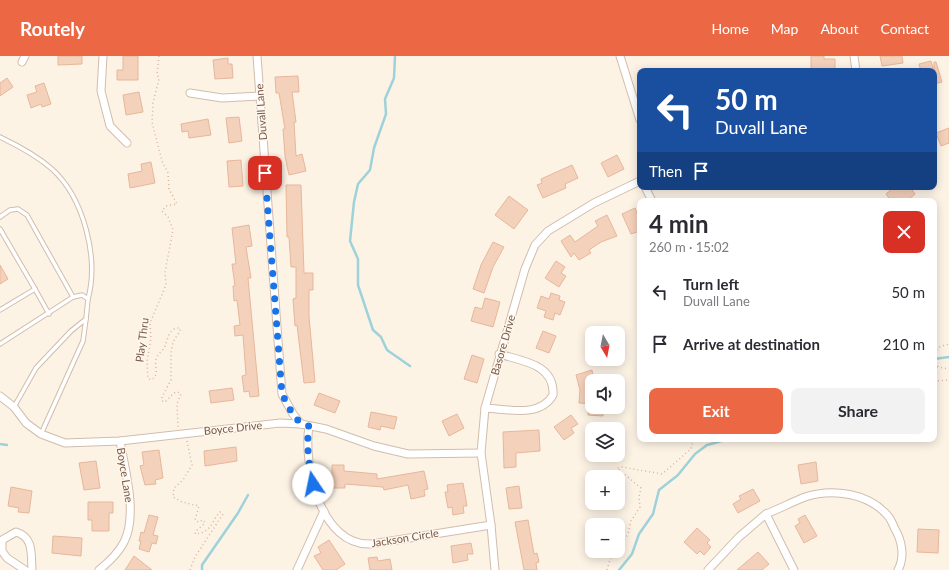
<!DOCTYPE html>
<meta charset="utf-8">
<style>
body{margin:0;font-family:Lato,sans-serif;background:#f2f2f3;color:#2b2b33;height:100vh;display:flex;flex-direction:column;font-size:15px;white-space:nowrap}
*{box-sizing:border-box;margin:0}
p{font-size:13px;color:#7c7c81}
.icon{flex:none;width:22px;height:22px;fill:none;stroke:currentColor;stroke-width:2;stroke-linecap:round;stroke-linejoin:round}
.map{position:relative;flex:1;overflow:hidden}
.drawer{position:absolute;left:637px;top:142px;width:300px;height:244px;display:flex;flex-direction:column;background:#fff;border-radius:8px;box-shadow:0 2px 10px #0003}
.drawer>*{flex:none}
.hud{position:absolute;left:637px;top:12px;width:300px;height:122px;border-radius:8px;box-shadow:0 2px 10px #0003;background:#1a4fa0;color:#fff;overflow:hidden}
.needle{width:26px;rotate:170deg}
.tools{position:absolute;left:585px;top:270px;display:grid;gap:8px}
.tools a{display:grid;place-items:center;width:40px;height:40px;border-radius:8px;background:#fff;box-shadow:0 2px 10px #0003;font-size:20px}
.pin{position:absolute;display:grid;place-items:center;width:34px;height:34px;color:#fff;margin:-17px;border-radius:8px;box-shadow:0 2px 6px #0006}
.me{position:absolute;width:44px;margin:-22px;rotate:349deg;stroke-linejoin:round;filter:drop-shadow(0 0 3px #0008)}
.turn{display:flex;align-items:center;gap:14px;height:84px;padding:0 12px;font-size:18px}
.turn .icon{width:52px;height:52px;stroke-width:2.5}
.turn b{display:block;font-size:28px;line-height:34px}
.then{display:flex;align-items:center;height:38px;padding:0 12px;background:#0003;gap:8px;font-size:15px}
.round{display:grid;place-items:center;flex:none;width:42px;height:42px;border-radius:8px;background:#f2f2f3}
.head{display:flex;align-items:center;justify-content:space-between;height:68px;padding:0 12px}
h1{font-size:24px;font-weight:700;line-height:30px}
.action{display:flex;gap:8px;margin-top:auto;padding:8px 12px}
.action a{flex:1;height:46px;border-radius:8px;background:#ec6845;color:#fff;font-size:16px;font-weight:700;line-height:46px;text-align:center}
.action a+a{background:#f2f2f3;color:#2b2b33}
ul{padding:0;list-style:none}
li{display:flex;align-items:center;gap:12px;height:52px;padding:0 12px}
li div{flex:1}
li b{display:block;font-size:15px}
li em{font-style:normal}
header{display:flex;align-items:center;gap:24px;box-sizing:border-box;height:56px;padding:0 20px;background:#ec6845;color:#fff}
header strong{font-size:19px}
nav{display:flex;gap:22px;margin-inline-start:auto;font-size:14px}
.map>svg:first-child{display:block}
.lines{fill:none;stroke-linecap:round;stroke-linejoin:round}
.stream{stroke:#9ed2da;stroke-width:2.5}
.building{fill:#f4d1bb;stroke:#e7b79b}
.service-casing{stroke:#d1bdad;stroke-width:5.5}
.minor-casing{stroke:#d1bdad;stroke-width:9}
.path{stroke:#d9b49e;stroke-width:1.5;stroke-dasharray:1 3;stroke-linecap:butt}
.service{stroke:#fff;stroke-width:3.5}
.minor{stroke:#fff;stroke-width:7}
.route{stroke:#1a73e8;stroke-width:7;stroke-dasharray:0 12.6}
.labels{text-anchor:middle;stroke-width:3;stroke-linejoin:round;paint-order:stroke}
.street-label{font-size:11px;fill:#775949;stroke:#fff7ec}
</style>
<header>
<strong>Routely</strong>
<nav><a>Home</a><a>Map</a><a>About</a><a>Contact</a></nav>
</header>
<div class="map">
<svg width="949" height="514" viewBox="0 0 949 514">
<rect width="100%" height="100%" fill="#fdf3e5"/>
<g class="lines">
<g class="stream">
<path d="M395,0L394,22L385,43L386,58L374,92L370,114L358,128L354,146L350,185L358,203V229L373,274L381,281L387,294L410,310"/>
<path d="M934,303L949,301"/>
<path d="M0,388L7,389"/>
<path d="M202,514V509L238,457L248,439"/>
<path d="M619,514L632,498L639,478L653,458L659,434L678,419L695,398L707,389L729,383"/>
</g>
</g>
<g class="building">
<path d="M58,0H82V8L58,9Z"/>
<path d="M123,0H138V24H117V14H123Z"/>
<path d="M811,0H824V3H835V13H811Z"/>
<path d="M880,0H902L903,7L882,10Z"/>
<path d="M228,2V8H232L233,22L215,23L213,4Z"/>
<path d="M931,5L934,15V6H936L942,26L934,28V15H921L919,8Z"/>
<path d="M298,20L299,36H292L296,66H294L296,100L302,98L306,115L289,119L285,100L283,73H285L279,37H276L275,21Z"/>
<path d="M7,22L13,31L0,40V27Z"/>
<path d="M44,27L51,48L42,51L41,48L31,52L27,39L37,36L35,30Z"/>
<path d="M139,36L143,56L126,59L123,39Z"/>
<path d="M239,61L242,85L229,87L226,62Z"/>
<path d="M208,63L211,79L189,82L188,75L182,76L181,68Z"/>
<path d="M949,72V87L941,90L936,77Z"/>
<path d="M617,99L624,113L608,121L601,107Z"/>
<path d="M241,104L243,130L229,131L227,105Z"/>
<path d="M151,106L155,127L130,132L128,118L142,115L141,108Z"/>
<path d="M572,109L578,122L565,128L566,132L543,142L537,129L542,127L541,123Z"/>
<path d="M286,129H301L304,217H313V234H309V261L315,326L304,327L297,269L295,270L293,243L296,242V211H291L289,181H287Z"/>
<path d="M894,131H910L915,138L907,145H891L886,138Z"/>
<path d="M509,140L528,154L514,173L495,159Z"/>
<path d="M635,152L640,165V175L631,178L622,158Z"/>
<path d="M607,159L617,180L601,186L589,194L591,197L579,204L574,197L571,201L561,185L570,179L575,186L598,170L595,165Z"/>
<path d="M249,169L252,190L246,191L251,222H248L259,340L250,341L249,335L244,336L242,320L246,319L243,279L235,280L234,270L240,269L237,244L234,245L233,230H235L232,208H236L232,172Z"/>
<path d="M493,186L504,191L493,211L484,237L473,233L481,209Z"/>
<path d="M556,205L565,211L561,217L566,220L559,231L545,222Z"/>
<path d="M0,209L8,223L0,228Z"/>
<path d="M551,237L560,240L559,244L565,246L560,259L555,257L553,264L544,261L546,255L537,252L541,240L549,243Z"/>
<path d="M485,242L500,246L493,271L471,265L475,251L482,253Z"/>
<path d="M543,275L556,280L549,297L536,292Z"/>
<path d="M472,299L484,303L477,327L464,323Z"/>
<path d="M592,314L594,325H592V348L579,347L580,334L576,319Z"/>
<path d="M232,332L234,344L211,347L209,335Z"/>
<path d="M319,337L340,345L335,357L314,349Z"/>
<path d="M588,351H603V360L588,359Z"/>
<path d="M371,356L397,361L394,373L381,370L380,374L368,371Z"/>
<path d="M457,358L464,372L449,380L442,365Z"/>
<path d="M571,359L578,368L571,372L574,377L564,384L554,371Z"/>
<path d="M539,374L540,395L516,397V411L504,412L503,376Z"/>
<path d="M236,391L237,405L205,410L204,395Z"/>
<path d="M159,394L163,422L155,424L156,428L145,429L140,410L144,409L142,396Z"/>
<path d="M96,405L100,432L84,434L79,407Z"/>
<path d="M816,406L818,425L801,428L798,409Z"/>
<path d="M332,409H344V415L377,418V423L424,415L428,433L424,434L425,440L411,443L408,429L384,434L383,431L345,428V432H332Z"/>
<path d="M463,427L467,450H463L464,457L453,459L452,451L448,452L445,436H448L447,429Z"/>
<path d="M519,430L522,452L509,453L506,432Z"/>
<path d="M11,431L32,435L29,457L18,456L19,452L8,450Z"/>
<path d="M753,433L760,445L738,457L733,448L741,443L739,440Z"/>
<path d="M88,446H113V457H109V475H92V464H88Z"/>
<path d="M149,459L158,461L153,479L158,480L156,488L152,487L149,496L139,493L141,485H139L141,476L144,477Z"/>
<path d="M805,459L817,480L804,487L795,470L800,467L798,463Z"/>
<path d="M528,464L534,498L537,497L539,506L536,507L537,514H524L515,466Z"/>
<path d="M697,472L710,484L707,487L711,491L704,499L700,495L697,498L684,486Z"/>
<path d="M918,473L939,474L938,497L917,496Z"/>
<path d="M53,480L82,482L81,500L52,497Z"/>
<path d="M329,484L345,508L336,514H323L314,500L321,497L318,491Z"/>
<path d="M471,487L473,498H467L468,504L453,507L451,490Z"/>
<path d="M758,496L769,508L762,514H737Z"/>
<path d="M134,500L152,514H125Z"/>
<path d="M377,501L378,505L390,503L392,514H370L368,502Z"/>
</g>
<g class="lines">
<defs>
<g id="service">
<path d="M0,81C19,90 36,99 52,113C84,142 99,202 88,243"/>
<path d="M0,161L10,154L18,153L27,159L73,241L0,288"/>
<path d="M0,173L35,233"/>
<path d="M73,241L82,239L88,243L86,263"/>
<path d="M0,254L35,233L49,258"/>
<path d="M14,351L36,312L71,275L86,263L83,285L41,378"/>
</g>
<g id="minor">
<path d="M103,0L101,35L110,70L127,87"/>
<path d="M257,0L282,338L293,358L301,368"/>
<path d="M620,0L640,64"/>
<path d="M854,0L856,15"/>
<path d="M22,6L25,0"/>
<path d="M190,37L222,42L259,40"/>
<path d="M645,131L652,145"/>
<path d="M0,340L14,351L26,367L41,378L65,387L120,385L280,367L301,368L326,373L374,390L408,398L481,397"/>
<path d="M485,352C508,353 540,362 553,339C555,308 522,305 499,298"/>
<path d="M309,370C303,409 320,491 372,488L491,469"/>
<path d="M25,514L7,502L2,495V484L16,476C34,481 31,499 32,514"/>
<path d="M99,514C109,506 118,498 124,486C138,459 125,414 120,385"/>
<path d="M297,514L324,455"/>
<path d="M495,514L491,469L481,397L485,352L525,213L535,189L548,175L594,147L640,125"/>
<path d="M708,514L739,481L766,458"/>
<path d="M794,514L766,458C779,453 792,446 805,441C832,432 869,437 888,460C891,463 893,469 895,473C902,485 905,501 898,514"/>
</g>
</defs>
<use href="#service" class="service-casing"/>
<use href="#minor" class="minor-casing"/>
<g class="path">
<path d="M159,0L157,18L159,23L153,47L152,66L162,105L168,117L169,133L177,148L166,150L162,155L168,161L173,174L165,216L166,229L150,267L151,282L147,306L148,322L151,324C160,319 154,310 156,303C158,297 163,295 165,290C168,283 169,271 180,272V275L173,286L171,297V324L162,341V345L165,346L174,337L178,336L181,338L177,348L178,371"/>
<path d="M934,297L939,291L949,288"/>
<path d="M934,303L938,311L949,313"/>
<path d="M934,325L949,324"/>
<path d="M187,385L192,409L183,424L174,432L173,441L182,446L199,450L195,464L198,466L203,464L205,467L196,475L195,478C213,476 211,465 220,456L223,458L195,501L190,514"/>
<path d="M618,494L628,478L631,465L640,451L639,441L641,432L617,412L622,411L662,418L691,393L693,383"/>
<path d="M607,514L610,503L617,495"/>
</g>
<use href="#service" class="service"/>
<use href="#minor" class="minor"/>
</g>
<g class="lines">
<path class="route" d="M265,117L282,338C289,350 294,367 309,370C306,390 309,408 313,428"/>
</g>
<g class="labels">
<g class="street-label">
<text transform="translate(261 56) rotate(-94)" y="4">Duvall Lane</text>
<text transform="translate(142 284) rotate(-83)" y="4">Play Thru</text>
<text transform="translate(503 289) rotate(-74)" y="4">Basore Drive</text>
<text transform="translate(233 372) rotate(-6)" y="4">Boyce Drive</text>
<text transform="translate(125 419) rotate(81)" y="4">Boyce Lane</text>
<text transform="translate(405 482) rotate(-9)" y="4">Jackson Circle</text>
</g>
</g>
</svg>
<div class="tools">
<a><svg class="needle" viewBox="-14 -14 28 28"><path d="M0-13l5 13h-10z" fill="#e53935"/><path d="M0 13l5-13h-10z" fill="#7c7c81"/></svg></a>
<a><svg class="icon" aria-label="sound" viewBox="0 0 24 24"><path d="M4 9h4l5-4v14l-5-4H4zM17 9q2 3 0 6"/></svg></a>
<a><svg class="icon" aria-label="layers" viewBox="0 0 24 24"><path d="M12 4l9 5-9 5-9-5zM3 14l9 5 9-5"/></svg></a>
<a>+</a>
<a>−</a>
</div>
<div class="pin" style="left:265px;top:117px;background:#d93025"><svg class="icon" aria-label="arrive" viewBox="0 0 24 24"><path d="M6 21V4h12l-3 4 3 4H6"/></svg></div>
<svg class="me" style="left:313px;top:428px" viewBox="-20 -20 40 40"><circle r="19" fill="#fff"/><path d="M0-13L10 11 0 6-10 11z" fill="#1a73e8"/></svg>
<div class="hud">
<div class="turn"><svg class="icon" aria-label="left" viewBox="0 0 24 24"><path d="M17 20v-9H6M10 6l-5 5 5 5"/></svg><div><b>50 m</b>Duvall Lane</div></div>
<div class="then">Then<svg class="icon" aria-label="arrive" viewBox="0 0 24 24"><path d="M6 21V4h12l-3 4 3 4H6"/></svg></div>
</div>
<section class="drawer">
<div class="head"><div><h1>4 min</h1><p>260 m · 15:02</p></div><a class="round" style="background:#d93025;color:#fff"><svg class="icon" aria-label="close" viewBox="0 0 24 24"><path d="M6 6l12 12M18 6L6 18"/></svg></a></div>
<ul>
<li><svg class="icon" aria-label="left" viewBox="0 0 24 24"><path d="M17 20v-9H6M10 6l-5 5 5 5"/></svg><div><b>Turn left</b><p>Duvall Lane</p></div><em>50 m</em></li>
<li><svg class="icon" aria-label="arrive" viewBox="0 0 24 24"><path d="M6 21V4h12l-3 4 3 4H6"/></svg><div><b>Arrive at destination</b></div><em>210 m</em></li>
</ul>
<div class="action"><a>Exit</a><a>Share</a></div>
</section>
</div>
